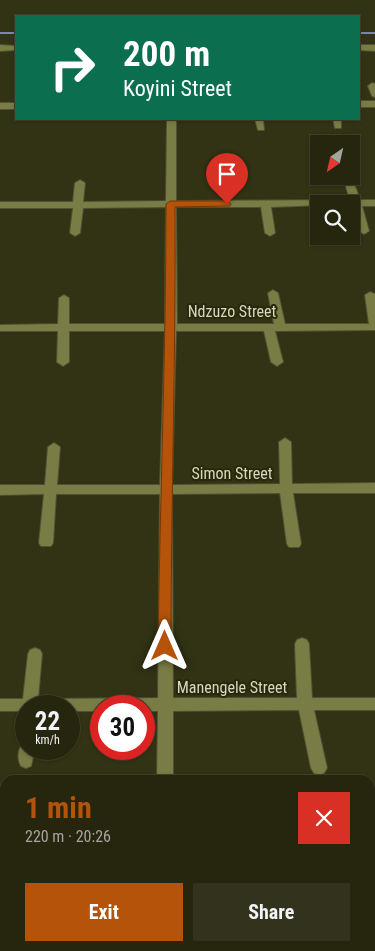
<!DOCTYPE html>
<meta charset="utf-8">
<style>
body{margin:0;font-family:"Roboto Condensed",sans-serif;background:#32321d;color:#f1f3f6;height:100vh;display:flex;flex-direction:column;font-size:19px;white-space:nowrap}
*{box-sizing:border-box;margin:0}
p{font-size:16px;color:#a4a59e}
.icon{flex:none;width:28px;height:28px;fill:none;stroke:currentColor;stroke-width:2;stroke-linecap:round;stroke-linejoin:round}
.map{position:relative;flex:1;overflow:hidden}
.drawer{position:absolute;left:0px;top:775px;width:375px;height:176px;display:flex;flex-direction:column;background:#26260f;border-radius:15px 15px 0 0;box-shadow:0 1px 4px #0004,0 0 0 1px #42432f}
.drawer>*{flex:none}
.top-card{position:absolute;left:15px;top:15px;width:345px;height:105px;border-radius:0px;box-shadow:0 1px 4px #0004,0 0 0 1px #42432f;background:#0b6e4f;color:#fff;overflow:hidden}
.needle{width:32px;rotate:214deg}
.fabs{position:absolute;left:310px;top:135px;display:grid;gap:10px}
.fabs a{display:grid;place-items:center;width:50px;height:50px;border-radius:0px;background:#26260f;box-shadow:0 1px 4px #0004,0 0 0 1px #42432f;font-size:25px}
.speed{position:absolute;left:15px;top:695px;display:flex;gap:10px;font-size:25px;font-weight:700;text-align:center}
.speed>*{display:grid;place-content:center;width:65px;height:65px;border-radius:50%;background:#26260f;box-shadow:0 1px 4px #0004,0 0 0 1px #42432f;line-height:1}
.speed small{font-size:12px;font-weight:400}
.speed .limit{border:8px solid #d22;background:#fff;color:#111}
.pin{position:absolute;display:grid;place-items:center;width:42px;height:42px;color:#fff;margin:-51px -21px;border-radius:50% 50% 50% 0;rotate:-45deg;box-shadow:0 0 5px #0007}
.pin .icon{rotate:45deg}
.me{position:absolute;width:55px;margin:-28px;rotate:0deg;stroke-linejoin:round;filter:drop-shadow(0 0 4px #0008)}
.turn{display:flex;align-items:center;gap:18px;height:105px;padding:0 25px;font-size:22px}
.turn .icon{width:65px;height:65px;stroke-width:2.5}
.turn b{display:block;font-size:35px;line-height:42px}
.round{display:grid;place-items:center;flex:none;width:52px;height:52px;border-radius:0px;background:#32321d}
.head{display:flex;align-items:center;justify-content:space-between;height:85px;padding:0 25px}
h1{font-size:30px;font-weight:700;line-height:38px;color:#b45309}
.cta{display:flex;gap:10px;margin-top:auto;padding:10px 25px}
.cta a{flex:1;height:58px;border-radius:0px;background:#b45309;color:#fff;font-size:20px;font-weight:700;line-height:58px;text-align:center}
.cta a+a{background:#32321d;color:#f1f3f6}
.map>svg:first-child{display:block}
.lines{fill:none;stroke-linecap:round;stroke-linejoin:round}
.stream{fill:#7c85b2;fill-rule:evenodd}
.minor-casing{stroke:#505134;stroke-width:2}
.minor{fill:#797c44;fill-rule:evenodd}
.route{fill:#b45309;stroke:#753606}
.labels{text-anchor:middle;stroke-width:4;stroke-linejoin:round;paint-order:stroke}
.street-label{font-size:16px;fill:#d6d7c5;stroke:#282909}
</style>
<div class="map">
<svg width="375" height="951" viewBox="0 0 375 951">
<rect width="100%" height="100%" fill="#323314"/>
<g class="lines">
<g class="stream">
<rect x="0" y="32" width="16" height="2"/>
<rect x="359" y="32" width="16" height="2"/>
</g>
<defs>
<g id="minor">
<path d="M0,45L16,46V50L0,51Z"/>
<path d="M359,45H375V51L359,50Z"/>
<path d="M372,83L375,84V97L372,96L368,86Z"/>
<rect x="359" y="101" width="16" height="6"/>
<rect x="0" y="103" width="16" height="6"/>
<path d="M167,119H176V201L350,200L343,177L351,175L360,200H375V206H362L369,231L364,234L359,231L351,204L271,207L275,233L270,236L265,233L261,207H176L177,324H274L268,293L273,290L278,293L285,324H369L365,295L370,292L375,294V330L275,331L283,362L277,366L271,362L264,331H176L172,485L280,484L279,442L285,438L291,442L292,484L375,483V493H293L301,544L299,547H289L287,544L280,493L172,494L173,698H297L295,644L297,640L302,638L307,640L309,644L312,698H375V710H314L327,768L324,773L319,775L314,773L311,768L299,710L173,711V780H157L158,711H144V706H101V711H69V706H26V711H0V699H23L28,654L30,650L35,648L40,650L42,654L38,699L158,698L160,494H56L53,543L51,546H41L39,543L44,494L0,495V485H45L48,447L54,443L60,447L57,485H160L165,331H69V362L63,366L57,362L58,331H0V325L58,324L59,298L64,295L69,298V324H165L166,207L83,208L80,233L75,236L70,233L73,208H0V202H73L75,183L80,180L85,183L83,202L166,201Z"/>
<path d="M255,119H263L264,130H258Z"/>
<path d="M333,119H341V128H335Z"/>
<path d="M26,743V749H35L31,766L26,768L21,766C17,759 18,751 22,744Z"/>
<path d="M5,911V946H13V951H0V913Z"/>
<rect x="158" y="946" width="18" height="5"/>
<rect x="318" y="946" width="18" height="5"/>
</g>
</defs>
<use href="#minor" class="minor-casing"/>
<use href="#minor" class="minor"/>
</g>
<path class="route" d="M227,201L231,204L230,206L175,207C176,353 171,500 171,646L165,652L158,646C160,499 166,351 166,204L170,201Z"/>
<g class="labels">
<g class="street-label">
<text x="232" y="317">Ndzuzo Street</text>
<text x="232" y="479">Simon Street</text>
<text x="232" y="693">Manengele Street</text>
</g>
</g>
</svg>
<div class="fabs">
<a><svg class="needle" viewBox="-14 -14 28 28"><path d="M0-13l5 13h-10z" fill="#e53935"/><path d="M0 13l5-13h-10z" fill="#a4a59e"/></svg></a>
<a><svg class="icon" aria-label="search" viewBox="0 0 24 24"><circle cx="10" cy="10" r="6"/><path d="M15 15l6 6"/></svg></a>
</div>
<div class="speed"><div>22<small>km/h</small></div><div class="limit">30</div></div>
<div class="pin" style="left:227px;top:204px;background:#d93025"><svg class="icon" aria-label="arrive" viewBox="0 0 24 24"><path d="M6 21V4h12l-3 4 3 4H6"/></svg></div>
<svg class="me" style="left:165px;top:646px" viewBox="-20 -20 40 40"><path d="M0-17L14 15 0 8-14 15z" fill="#b45309" stroke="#fff" stroke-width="4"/></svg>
<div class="top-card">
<div class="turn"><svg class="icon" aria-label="right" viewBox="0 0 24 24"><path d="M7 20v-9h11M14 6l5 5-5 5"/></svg><div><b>200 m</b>Koyini Street</div></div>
</div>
<section class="drawer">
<div class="head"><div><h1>1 min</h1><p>220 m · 20:26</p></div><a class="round" style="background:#d93025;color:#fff"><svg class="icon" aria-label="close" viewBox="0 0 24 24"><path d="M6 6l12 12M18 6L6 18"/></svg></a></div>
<div class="cta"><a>Exit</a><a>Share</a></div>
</section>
</div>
